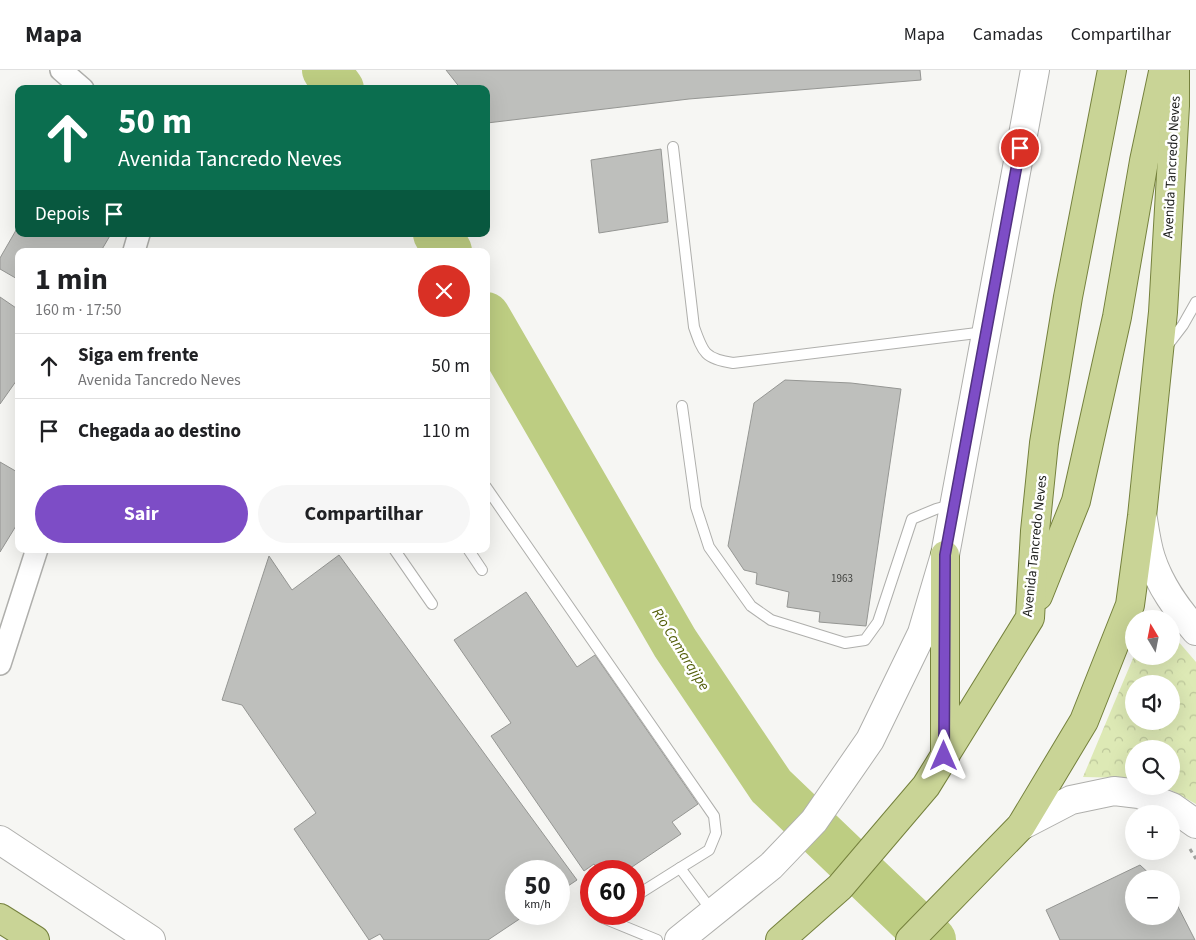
<!DOCTYPE html>
<html lang="pt">
<meta charset="utf-8">
<style>
body{margin:0;font-family:"Source Sans 3",sans-serif;background:#f6f6f6;color:#202124;height:100vh;display:flex;flex-direction:column;font-size:19px;white-space:nowrap}
*{box-sizing:border-box;margin:0}
p{font-size:16px;color:#757577}
.icon{flex:none;width:28px;height:28px;fill:none;stroke:currentColor;stroke-width:2;stroke-linecap:round;stroke-linejoin:round}
.map{position:relative;flex:1;overflow:hidden}
.panel{position:absolute;left:15px;top:178px;width:475px;height:305px;display:flex;flex-direction:column;background:#fff;border-radius:10px;box-shadow:0 5px 20px #0002}
.panel>*{flex:none}
.top-card{position:absolute;left:15px;top:15px;width:475px;height:152px;border-radius:10px;box-shadow:0 5px 20px #0002;background:#0b6e4f;color:#fff;overflow:hidden}
.needle{width:32px;rotate:350deg}
.tools{position:absolute;left:1125px;top:540px;display:grid;gap:10px}
.tools a{display:grid;place-items:center;width:55px;height:55px;border-radius:50%;background:#fff;box-shadow:0 5px 20px #0002;font-size:25px}
.speed{position:absolute;left:505px;top:790px;display:flex;gap:10px;font-size:25px;font-weight:700;text-align:center}
.speed>*{display:grid;place-content:center;width:65px;height:65px;border-radius:50%;background:#fff;box-shadow:0 5px 20px #0002;line-height:1}
.speed small{font-size:12px;font-weight:400}
.speed .limit{border:8px solid #d22;background:#fff;color:#111}
.pin{position:absolute;display:grid;place-items:center;width:42px;height:42px;color:#fff;margin:-21px;border:2px solid #fff;border-radius:50%;box-shadow:0 1px 5px #0007}
.me{position:absolute;width:55px;margin:-28px;rotate:0deg;stroke-linejoin:round;filter:drop-shadow(0 0 4px #0008)}
.turn{display:flex;align-items:center;gap:18px;height:105px;padding:0 20px;font-size:22px}
.turn .icon{width:65px;height:65px;stroke-width:2.5}
.turn b{display:block;font-size:35px;line-height:42px}
.then{display:flex;align-items:center;height:48px;padding:0 20px;background:#0003;gap:10px;font-size:19px}
.round{display:grid;place-items:center;flex:none;width:52px;height:52px;border-radius:26px;background:#f6f6f6}
.summary{display:flex;align-items:center;justify-content:space-between;height:85px;padding:0 20px}
h1{font-size:30px;font-weight:700;line-height:38px}
.button{display:flex;gap:10px;margin-top:auto;padding:10px 20px}
.button a{flex:1;height:58px;border-radius:30px;background:#7d4dc6;color:#fff;font-size:20px;font-weight:700;line-height:58px;text-align:center}
.button a+a{background:#f6f6f6;color:#202124}
ul{padding:0;list-style:none}
li{display:flex;align-items:center;gap:15px;height:65px;padding:0 20px;border-top:1px solid #e0e0e0}
li div{flex:1}
li b{display:block;font-size:19px}
li em{font-style:normal}
header{display:flex;align-items:center;gap:30px;box-sizing:border-box;height:70px;padding:0 25px;background:#fff;border-bottom:1px solid #e0e0e0}
header strong{font-size:24px}
nav{display:flex;gap:28px;margin-inline-start:auto;font-size:18px}
.map>svg:first-child{display:block}
.forest{fill:url(#forest-crowns);fill-rule:evenodd}
.lines{fill:none;stroke-linecap:round;stroke-linejoin:round}
.river{stroke:#bdcd82;stroke-width:48}
.building{fill:#bebfbc;stroke:#959693}
.lane-casing{stroke:#afafac;stroke-width:12}
.street-casing{stroke:#afafac;stroke-width:24}
.secondary-casing{stroke:#afafac;stroke-width:30}
.primary-casing{stroke:#75813d;stroke-width:30}
.path{stroke:#a1a29f;stroke-width:3;stroke-dasharray:4 4;stroke-linecap:butt}
.lane{stroke:#fff;stroke-width:10}
.street{stroke:#fff;stroke-width:21}
.secondary{stroke:#fff;stroke-width:28}
.primary{stroke:#c9d496;stroke-width:28}
.route-casing{stroke:#513281;stroke-width:12}
.route{stroke:#7d4dc6;stroke-width:9}
.labels{text-anchor:middle;stroke-width:5;stroke-linejoin:round;paint-order:stroke}
.number-label{font-size:11px;fill:#444542}
.street-label{font-size:14px;fill:#1b1c1a;stroke:#fff}
.water-label{font-size:15px;font-style:italic;fill:#525e08;stroke:#fff}
</style>
<header>
<strong>Mapa</strong>
<nav><a>Mapa</a><a>Camadas</a><a>Compartilhar</a></nav>
</header>
<div class="map">
<svg width="1196" height="870" viewBox="0 0 1196 870">
<defs>
<pattern id="forest-crowns" width="20" height="18" patternUnits="userSpaceOnUse" patternTransform="scale(1.25)"><rect width="20" height="18" fill="#dde9b5"/><path d="M2 6a3 3 0 1 1 6 0M12 15a3 3 0 1 1 6 0" fill="none" stroke="#bdc79b"/></pattern>
</defs>
<rect width="100%" height="100%" fill="#f6f6f3"/>
<path class="forest" d="M1171,563L1196,592V734L1169,719L1157,716H1171V679H1134V710L1127,708L1083,707L1134,586H1171ZM1134,614H1171V651H1134Z"/>
<g class="lines">
<g class="river">
<path d="M326,0L340,19"/>
<path d="M437,164L448,181"/>
<path d="M486,246L675,573L771,716L932,870"/>
</g>
</g>
<g class="building">
<path d="M446,0H920L921,10L689,29L487,53L486,19H461Z"/>
<path d="M661,79L668,152L599,163L591,90Z"/>
<path d="M19,155V164H111L101,181H19V210L0,199V188Z"/>
<path d="M0,227L19,240V307L0,334Z"/>
<path d="M785,310L851,313L901,319L866,556L819,552L820,542L787,537L789,522L756,514L757,503L744,500L728,476L754,333Z"/>
<path d="M0,392L19,403V451L0,482Z"/>
<path d="M339,485L577,810L559,822V801H516V844H527L488,870H384L380,864L369,870L294,759L316,743L242,635L222,630L269,486L292,520Z"/>
<path d="M526,522L577,597L595,585L698,734L672,752L681,764L626,801H599L594,794L584,801L491,666L511,653L454,570Z"/>
<path d="M1140,795L1155,809H1134V846H1171V823L1195,870H1060L1046,840Z"/>
</g>
<g class="lines">
<defs>
<g id="lane">
<path d="M673,77L694,257C703,283 705,289 733,293L985,262"/>
<path d="M1167,276L1183,255L1196,232"/>
<path d="M682,336L696,437L709,477L751,536L771,550L845,573L865,570L878,552L912,449L936,439L951,435"/>
<path d="M486,417L714,746L716,763L709,780L680,798L712,841"/>
<path d="M394,479L432,534"/>
<path d="M468,479L482,500"/>
<path d="M634,827L680,798"/>
<path d="M601,847L657,870"/>
</g>
<g id="street">
<path d="M61,0L83,19"/>
<path d="M134,181L139,164"/>
<path d="M0,594L37,479"/>
</g>
<g id="secondary">
<path d="M1143,449C1145,462 1147,476 1151,488C1160,516 1177,539 1196,561"/>
<path d="M1021,756L1071,730L1114,721L1139,724L1172,737L1196,754"/>
<path d="M0,770L151,870"/>
<path d="M679,870L771,796L814,751L870,670L922,563L945,485L1035,0"/>
</g>
<g id="primary">
<path d="M1038,526L1076,431L1117,247L1144,91L1163,2"/>
<path d="M945,686V485"/>
<path d="M0,848L35,870"/>
<path d="M780,870L840,817L926,716L1030,548L1035,461L1044,373L1068,227L1112,0"/>
<path d="M910,870L1021,756L1084,651L1130,535L1142,446L1163,242L1175,36V0"/>
</g>
</defs>
<use href="#lane" class="lane-casing"/>
<use href="#street" class="street-casing"/>
<use href="#secondary" class="secondary-casing"/>
<use href="#primary" class="primary-casing"/>
<path class="path" d="M1190,779L1196,789"/>
<use href="#lane" class="lane"/>
<use href="#street" class="street"/>
<use href="#secondary" class="secondary"/>
<use href="#primary" class="primary"/>
</g>
<g class="lines">
<defs>
<path id="route" d="M944,686L945,485L1020,78"/>
</defs>
<use href="#route" class="route-casing"/>
<use href="#route" class="route"/>
</g>
<g class="labels">
<g class="number-label">
<text x="842" y="512">1963</text>
</g>
<g class="street-label">
<text transform="translate(1171 97) rotate(-87)" y="5">Avenida Tancredo Neves</text>
<text transform="translate(1034 476) rotate(-84)" y="5">Avenida Tancredo Neves</text>
</g>
<g class="water-label">
<text transform="translate(681 579) rotate(58)" y="5">Rio Camarajipe</text>
</g>
</g>
</svg>
<div class="tools">
<a><svg class="needle" viewBox="-14 -14 28 28"><path d="M0-13l5 13h-10z" fill="#e53935"/><path d="M0 13l5-13h-10z" fill="#757577"/></svg></a>
<a><svg class="icon" aria-label="sound" viewBox="0 0 24 24"><path d="M4 9h4l5-4v14l-5-4H4zM17 9q2 3 0 6"/></svg></a>
<a><svg class="icon" aria-label="search" viewBox="0 0 24 24"><circle cx="10" cy="10" r="6"/><path d="M15 15l6 6"/></svg></a>
<a>+</a>
<a>−</a>
</div>
<div class="speed"><div>50<small>km/h</small></div><div class="limit">60</div></div>
<div class="pin" style="left:1020px;top:78px;background:#d93025"><svg class="icon" aria-label="arrive" viewBox="0 0 24 24"><path d="M6 21V4h12l-3 4 3 4H6"/></svg></div>
<svg class="me" style="left:944px;top:686px" viewBox="-20 -20 40 40"><path d="M0-17L14 15 0 8-14 15z" fill="#7d4dc6" stroke="#fff" stroke-width="4"/></svg>
<div class="top-card">
<div class="turn"><svg class="icon" aria-label="ahead" viewBox="0 0 24 24"><path d="M12 20V5M6 11l6-6 6 6"/></svg><div><b>50 m</b>Avenida Tancredo Neves</div></div>
<div class="then">Depois<svg class="icon" aria-label="arrive" viewBox="0 0 24 24"><path d="M6 21V4h12l-3 4 3 4H6"/></svg></div>
</div>
<section class="panel">
<div class="summary"><div><h1>1 min</h1><p>160 m · 17:50</p></div><a class="round" style="background:#d93025;color:#fff"><svg class="icon" aria-label="close" viewBox="0 0 24 24"><path d="M6 6l12 12M18 6L6 18"/></svg></a></div>
<ul>
<li><svg class="icon" aria-label="ahead" viewBox="0 0 24 24"><path d="M12 20V5M6 11l6-6 6 6"/></svg><div><b>Siga em frente</b><p>Avenida Tancredo Neves</p></div><em>50 m</em></li>
<li><svg class="icon" aria-label="arrive" viewBox="0 0 24 24"><path d="M6 21V4h12l-3 4 3 4H6"/></svg><div><b>Chegada ao destino</b></div><em>110 m</em></li>
</ul>
<div class="button"><a>Sair</a><a>Compartilhar</a></div>
</section>
</div>
